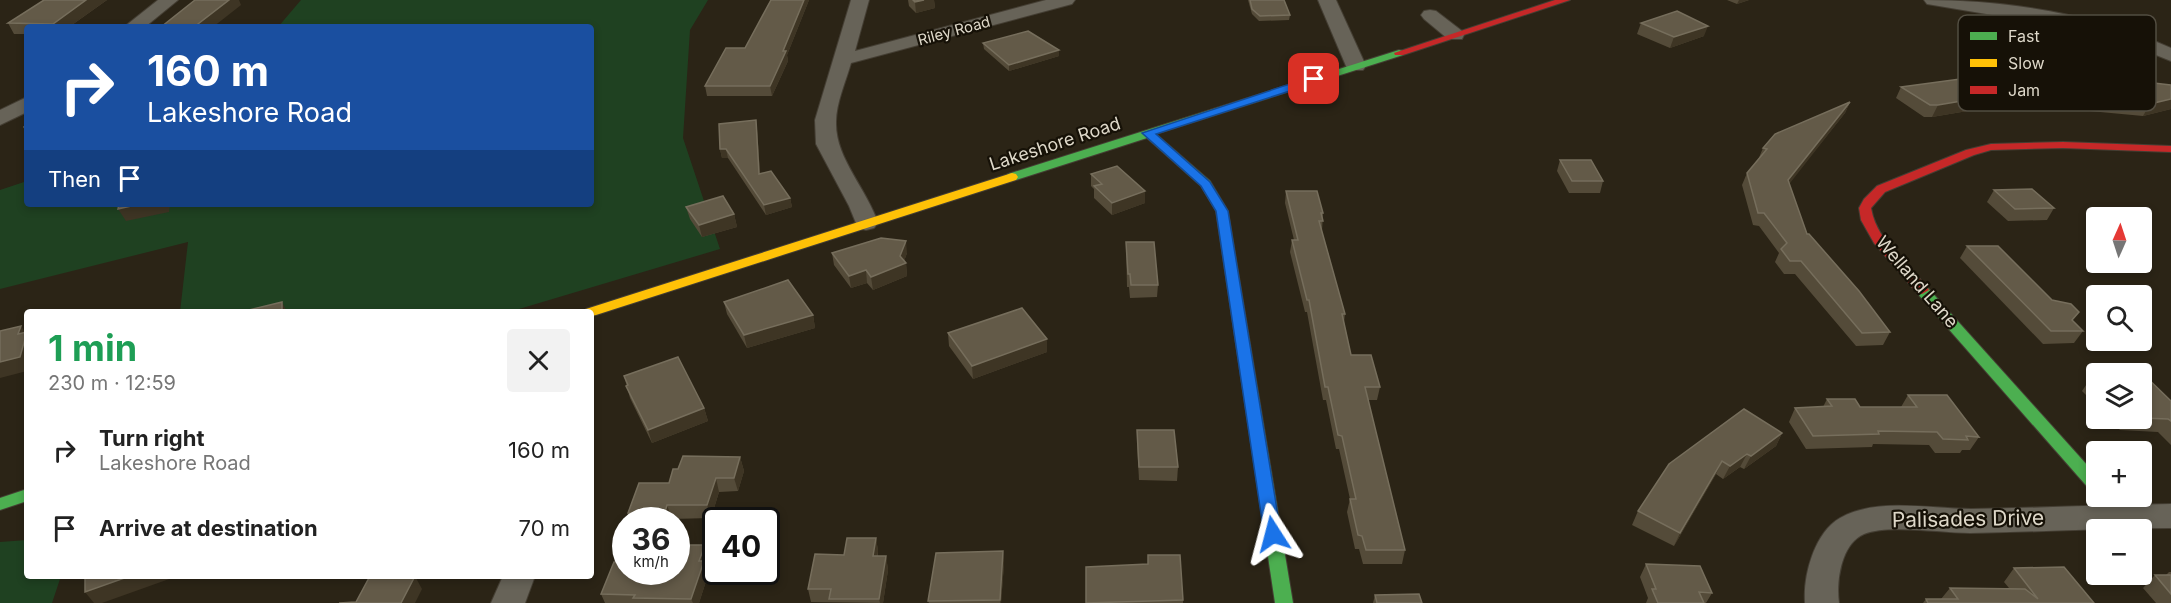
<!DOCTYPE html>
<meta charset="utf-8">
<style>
body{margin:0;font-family:Inter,sans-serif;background:#f2f2f2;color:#222;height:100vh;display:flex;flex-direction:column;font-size:22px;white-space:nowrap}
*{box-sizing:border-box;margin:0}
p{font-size:20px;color:#767676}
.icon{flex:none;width:33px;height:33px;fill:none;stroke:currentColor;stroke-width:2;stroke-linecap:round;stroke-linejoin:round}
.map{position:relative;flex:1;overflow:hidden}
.side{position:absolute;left:24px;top:309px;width:570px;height:270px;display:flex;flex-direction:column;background:#fff;border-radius:6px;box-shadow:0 3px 9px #0003}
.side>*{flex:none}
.hud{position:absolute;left:24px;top:24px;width:570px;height:183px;border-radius:6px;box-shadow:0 3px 9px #0003;background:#1a4fa0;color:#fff;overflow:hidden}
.needle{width:39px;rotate:3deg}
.tools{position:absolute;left:2086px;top:207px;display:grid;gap:12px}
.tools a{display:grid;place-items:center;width:66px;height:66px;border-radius:6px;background:#fff;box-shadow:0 3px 9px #0003;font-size:30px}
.speed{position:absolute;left:612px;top:507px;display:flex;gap:12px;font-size:30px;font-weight:700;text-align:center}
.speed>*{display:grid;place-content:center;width:78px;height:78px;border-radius:50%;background:#fff;box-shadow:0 3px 9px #0003;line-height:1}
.speed small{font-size:15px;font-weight:400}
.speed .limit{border:3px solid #111;border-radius:9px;background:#fff;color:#111}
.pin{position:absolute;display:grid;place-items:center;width:51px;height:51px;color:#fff;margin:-26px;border-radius:12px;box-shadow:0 3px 9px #0006}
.me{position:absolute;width:66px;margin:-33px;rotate:351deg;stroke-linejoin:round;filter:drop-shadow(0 0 4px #0008)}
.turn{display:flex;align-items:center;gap:21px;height:126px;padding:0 24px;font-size:27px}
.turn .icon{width:78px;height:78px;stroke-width:2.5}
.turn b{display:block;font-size:42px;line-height:51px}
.then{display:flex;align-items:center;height:57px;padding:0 24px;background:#0003;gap:12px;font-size:22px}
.round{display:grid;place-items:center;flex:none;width:63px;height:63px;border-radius:6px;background:#f2f2f2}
.headline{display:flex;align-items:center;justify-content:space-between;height:102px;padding:0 24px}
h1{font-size:36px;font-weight:700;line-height:45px;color:#1e9e55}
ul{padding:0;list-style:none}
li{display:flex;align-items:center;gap:18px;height:78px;padding:0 24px}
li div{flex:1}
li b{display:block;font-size:22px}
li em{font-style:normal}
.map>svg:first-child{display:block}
.green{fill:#1f4121}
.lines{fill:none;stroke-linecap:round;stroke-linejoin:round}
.street-casing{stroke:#443e33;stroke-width:2}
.fast-casing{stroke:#443e33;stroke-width:2}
.slow-casing{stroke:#443e33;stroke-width:2}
.jam-casing{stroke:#443e33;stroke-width:2}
.street{fill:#676358;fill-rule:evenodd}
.fast{fill:#4caf50;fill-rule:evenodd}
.slow{fill:#ffc107;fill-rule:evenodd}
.jam{fill:#c62828;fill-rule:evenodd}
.wall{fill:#544b39}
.shaded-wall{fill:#3e3524}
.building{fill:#635a48;stroke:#766e5c;stroke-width:1.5}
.route{fill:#1a73e8;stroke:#114b97;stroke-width:1.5}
.labels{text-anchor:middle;stroke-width:4.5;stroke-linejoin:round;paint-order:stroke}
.far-street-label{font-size:15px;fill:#ded8c9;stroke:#161107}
.street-label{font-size:18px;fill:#ded8c9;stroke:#161107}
.near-street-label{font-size:21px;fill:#ded8c9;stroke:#161107}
.key{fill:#161107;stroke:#524d41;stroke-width:1.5}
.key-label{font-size:16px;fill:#ded8c9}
</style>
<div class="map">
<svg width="2171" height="603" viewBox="0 0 2171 603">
<rect width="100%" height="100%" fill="#2b2416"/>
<g class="green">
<path d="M301,0H708L690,30L683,138L720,249L509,312H180L188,242L0,289V190L27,181V204H591V27H278Z"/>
<path d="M27,540V576H61L52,603H0V542Z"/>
</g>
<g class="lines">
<defs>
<g id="street">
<path d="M158,0H178L145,27H124Z"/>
<path d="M851,0H869L855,51L1046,0H1075L1072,4L851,63C846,81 836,103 836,122C835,158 867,189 878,223L874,228L866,230L858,228L849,206L816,144L815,120Z"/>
<path d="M1318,0H1336L1366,66L1363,70H1349L1346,66Z"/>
<path d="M1924,0C2007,0 2095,14 2171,48V61L2136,47L2082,30L1933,5L1927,4Z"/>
<path d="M1430,10L1436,11L1462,31L1464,35L1462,39H1448L1424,19L1421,15L1424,11Z"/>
<path d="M27,97V112L0,125V110Z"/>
<path d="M2171,504V528C2104,528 2037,532 1970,533C1942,533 1888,524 1864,534C1841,544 1836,581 1839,603H1805C1803,576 1814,533 1840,518C1877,497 1930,509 1971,509C2037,508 2104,505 2171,504Z"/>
<path d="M503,576H535L525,603H491Z"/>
</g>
<g id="fast">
<path d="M1399,50L1403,51V55L1156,134L1210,181L1228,211L1293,603H1275L1216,211L1201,186L1147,138L1016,180H1008L1006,177L1008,174Z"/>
<path d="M1922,286L1927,287L2097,476V493L2091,491L1917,293L1915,290Z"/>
<path d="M27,489V501L0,510V498Z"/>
</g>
<path id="slow" d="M1012,173L1016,174L1018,177L1016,180L596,315L591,316V312H584L586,309Z"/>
<g id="jam">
<path d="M1555,0H1570L1403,55H1395L1394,53Z"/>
<path d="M2063,142L2171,146V152L2063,148L1991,150L1974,155L1885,192L1871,208C1877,243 1909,263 1929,290L1922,294L1917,293L1874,243L1861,220L1859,208L1864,199L1877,186L1966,150L1991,144Z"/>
</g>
</defs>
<use href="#street" class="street-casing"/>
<use href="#fast" class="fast-casing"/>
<use href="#slow" class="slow-casing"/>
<use href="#jam" class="jam-casing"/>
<use href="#street" class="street"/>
<use href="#fast" class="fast"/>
<use href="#slow" class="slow"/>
<use href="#jam" class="jam"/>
</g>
<g class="wall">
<path d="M44,0H107L69,27H27V34H14L8,23Z"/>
<path d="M771,0H809L787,55L788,61L772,96H707L705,86L745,48Z"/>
<path d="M908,0H934L935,8L916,13L909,6Z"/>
<path d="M1248,0H1284L1290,15L1289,20L1259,21L1252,14Z"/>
<path d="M1727,0H1749L1737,4Z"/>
<path d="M1641,23L1704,36L1670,48L1637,34Z"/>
<path d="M983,43L1059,50V56L1009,71L984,49Z"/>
<path d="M2145,82L2171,85V109L2143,116L2068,109L2067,105L2074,93Z"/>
<path d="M1901,87L1991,107L1932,117H1924L1896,98Z"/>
<path d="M1850,102L1845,113L1789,183L1807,234L1890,332L1883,345L1856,346L1795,274H1784L1775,262L1779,253L1759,226L1753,225L1742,185L1747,173L1758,160L1763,148Z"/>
<path d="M757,129L760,174L790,198L792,207L766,215L728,158H722L720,149Z"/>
<path d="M1560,160L1603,181L1600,193H1569L1557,171Z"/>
<path d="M1091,174L1145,203L1112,215L1094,198V189L1091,186Z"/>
<path d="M1994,190L2054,208L2047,220L2008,221L1987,202Z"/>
<path d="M1286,191L1323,213L1322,231L1345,314L1344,322L1351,355L1380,387L1377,400H1368L1405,550L1402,564H1363L1359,549H1355L1347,512L1350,499L1339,449H1336L1326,400H1323L1307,312H1305L1290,252L1292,240H1294L1285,203Z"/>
<path d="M686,207L734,214L737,227L702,237L690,219Z"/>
<path d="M1126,242L1158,285L1157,297L1130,298L1129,287H1127Z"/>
<path d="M1967,246L2052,300L2083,331L2074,343L2043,344L1960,258Z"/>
<path d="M832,253H907L904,261L906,263L907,276L873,290L867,283L851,288L834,265Z"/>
<path d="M724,302L813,315L815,328L747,348L727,314Z"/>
<path d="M948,333L1047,339V352L973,379L949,346Z"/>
<path d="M2138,369L2171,401V445L2158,432L2120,430L2109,418H2142V374H2106L2109,370Z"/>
<path d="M624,376L704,408L708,421L652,443L630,398Z"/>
<path d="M2097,377V406L2082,391L2091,378Z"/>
<path d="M1908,395L1979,437L1970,450H1962L1960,453H1935L1929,445L1873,444L1872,447L1806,449L1789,422L1795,408L1823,407L1827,399L1860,407H1901Z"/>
<path d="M1137,430L1178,467L1177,481L1139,480L1137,443Z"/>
<path d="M1782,433L1776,446L1744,469L1740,467L1723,479L1716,474L1674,546L1632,525L1638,511L1669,464Z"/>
<path d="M740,457L744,471L738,491L719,492L711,518L672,519L671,520H631L628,513L669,483L678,469Z"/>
<path d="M876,538L878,551V556H886L888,570L883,603L811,602L808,589L844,555Z"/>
<path d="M705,545L709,558L706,567L708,575L699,603H605L601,594L676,572Z"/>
<path d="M1003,551L1004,564L1001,603H929L928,601Z"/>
<path d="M1148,555L1183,600V603H1086L1148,564Z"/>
<path d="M1646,564L1712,593L1706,603H1646L1648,598L1640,577Z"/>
<path d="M2014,568L2094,603H1923L1926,599H1941L1950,588H2009L2004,582Z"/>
<path d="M2169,572H2171V603H2156L2143,588L2155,575H2166Z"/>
<path d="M1375,595L1422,603H1373Z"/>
</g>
<g class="shaded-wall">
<path d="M86,0H107L69,27H54L53,24Z"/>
<path d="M229,0H239L241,5L213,27H194Z"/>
<path d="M804,0H809L787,55L788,61L772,96L770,86L783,51Z"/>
<path d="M924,0H934L935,8L916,13L915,2Z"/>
<path d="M1739,0H1749L1737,4Z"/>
<path d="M1708,26L1704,36L1670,48L1674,37Z"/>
<path d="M1059,50V56L1009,71V65Z"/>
<path d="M1997,95L1991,107L1932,117L1938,105Z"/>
<path d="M2171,99V109L2143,116L2150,104Z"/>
<path d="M1850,102L1845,113L1783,192L1788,180Z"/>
<path d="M756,120L757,129L761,184L759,174Z"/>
<path d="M720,149H726L728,158H722Z"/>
<path d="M1145,191V203L1112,215V203Z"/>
<path d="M790,198L792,207L766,215L764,205Z"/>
<path d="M140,204H170L169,212L126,221L118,209Z"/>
<path d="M734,214L737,227L702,237L699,225Z"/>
<path d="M906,241L907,253L903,264L906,263L907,276L873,290L871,277L900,256Z"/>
<path d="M866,270L867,283L851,288L849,276Z"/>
<path d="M282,302L287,312H282Z"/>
<path d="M813,315L815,328L747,348L744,335Z"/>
<path d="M21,326L26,334L27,333V371L0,378V362L18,334Z"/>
<path d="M1047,339V352L973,379L972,366Z"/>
<path d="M704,408L708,421L652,443L648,430Z"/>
<path d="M1782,433L1776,446L1744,469L1751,456Z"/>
<path d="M1747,454L1740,467L1723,479L1730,466Z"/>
<path d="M740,457L744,471L738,491L734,478Z"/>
<path d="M1722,461L1716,474L1674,546L1680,533Z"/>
<path d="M716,478L719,492L711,518L707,505Z"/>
<path d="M667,505L672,519L671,520H668L665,512Z"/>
<path d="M876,538L878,551L876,570L873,556Z"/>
<path d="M705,545L709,558L706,567L708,575L699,603H693L691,599L699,561Z"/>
<path d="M1003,551L1004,564L1001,603H1000Z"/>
<path d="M886,556L888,570L883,603H880L879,599Z"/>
<path d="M130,576H173L172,578L102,603H94L85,592Z"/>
<path d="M403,576H417L416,578L422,589L415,603H401Z"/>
</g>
<g class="building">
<path d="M44,0H86L53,24L8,23Z"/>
<path d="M195,0H229L194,27H161Z"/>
<path d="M771,0H804L783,51H786L770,86H705L726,48H745Z"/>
<path d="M913,0H924L915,2Z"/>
<path d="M1250,0H1284L1290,15L1260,16L1252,9Z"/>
<path d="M1677,11L1708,26L1674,37L1641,23Z"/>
<path d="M1028,31L1059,50L1009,65L983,43Z"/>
<path d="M1975,77L1997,95L1938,105H1930L1901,87Z"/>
<path d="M2139,77L2145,82L2171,85V99L2150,104L2074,98V93Z"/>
<path d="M1850,102L1788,180L1807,234H1809L1859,291L1890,332L1862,333L1801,261H1790L1781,249L1787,243L1764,213H1758L1747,173L1767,149L1763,148L1775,134Z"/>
<path d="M756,120L759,174L771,171L790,198L764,205L726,149H720L719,124Z"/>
<path d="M27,125V132L24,127Z"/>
<path d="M1560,160H1591L1603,181H1572Z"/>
<path d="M1117,166L1145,191L1112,203L1094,186L1102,184L1091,174Z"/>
<path d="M2032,189L2054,208L2015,209L1994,190Z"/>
<path d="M1286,191H1317L1323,213H1321L1323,221H1319L1345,314H1342L1351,355H1371L1380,387H1365L1405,550H1366L1362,536L1358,535L1350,499H1356L1342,436L1338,435L1328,387H1325L1309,300H1307L1292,240H1298Z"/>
<path d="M723,196L734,214L699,225L686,207Z"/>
<path d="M119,204H140L118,209Z"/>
<path d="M881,238L906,241L900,256L906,263L871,277L866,270L849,276L832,253Z"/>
<path d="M1126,242H1154L1158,285H1131L1130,274H1128Z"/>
<path d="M1967,246H1998L2052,300L2071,304L2079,312L2072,320L2083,331H2051Z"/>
<path d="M788,280L813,315L744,335L724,302Z"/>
<path d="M282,302V312H241Z"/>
<path d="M1022,308L1047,339L972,366L948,333Z"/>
<path d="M21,326L18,334L27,332L20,357L0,362V331Z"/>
<path d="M678,357L704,408L648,430L626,386L628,385L624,376Z"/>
<path d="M2138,369L2171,401V421L2168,419L2142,418V374H2113L2109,370Z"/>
<path d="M2097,377V384L2091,378Z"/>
<path d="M1908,395H1947L1979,437L1966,436L1968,440L1943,439L1937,432L1878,431L1879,434L1813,436L1795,408L1832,406L1827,399H1855L1860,407H1917Z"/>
<path d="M1744,409L1782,433L1751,456L1747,454L1730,466L1722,461L1680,533L1638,511L1669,464Z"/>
<path d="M1137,430H1174L1178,467H1139Z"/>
<path d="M683,456L740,457L734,478H716L707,505H667L665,512L628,513L639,483H669L673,469H678Z"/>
<path d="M847,538H876L873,556H886L879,599H829L831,589H808L815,554L844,555Z"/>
<path d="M682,545H705L699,561H704L691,599L633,598L635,595L601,594L614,562H626V572H676V562Z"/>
<path d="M1003,551L1000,600L928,601L936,553Z"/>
<path d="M1148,555H1180L1183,600L1086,603V567L1148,564Z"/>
<path d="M1646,564L1700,566L1712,593L1699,592L1704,603H1658L1652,589H1656Z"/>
<path d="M2064,567L2094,603H1928L1926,599H1958L1950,588L2025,589L2038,599L2014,568Z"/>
<path d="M2155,575H2171V594Z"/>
<path d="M85,576H130L85,592Z"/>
<path d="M370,576H415L401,603H339L356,602Z"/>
<path d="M1419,594L1422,603H1377L1375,595Z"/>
</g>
<path class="route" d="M1314,76L1320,79L1318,82L1156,134L1210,182L1228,211L1281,534L1279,538L1273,540L1267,538L1264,534L1216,211L1201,186L1142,133Z"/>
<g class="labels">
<g class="far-street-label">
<text transform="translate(954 31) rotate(-15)" y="5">Riley Road</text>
</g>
<g class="street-label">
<text transform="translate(1055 144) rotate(-18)" y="6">Lakeshore Road</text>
<text transform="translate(1917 282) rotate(49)" y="6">Welland Lane</text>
</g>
<g class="near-street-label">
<text transform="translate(1968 519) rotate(-1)" y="7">Palisades Drive</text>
</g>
</g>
<rect x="1958" y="15" width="198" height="96" rx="9" class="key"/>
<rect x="1970" y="32" width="27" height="8" fill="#4caf50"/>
<rect x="1970" y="59" width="27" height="8" fill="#ffc107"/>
<rect x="1970" y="86" width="27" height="8" fill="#c62828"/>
<g class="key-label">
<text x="2008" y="42">Fast</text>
<text x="2008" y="69">Slow</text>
<text x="2008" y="96">Jam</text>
</g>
</svg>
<div class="tools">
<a><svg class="needle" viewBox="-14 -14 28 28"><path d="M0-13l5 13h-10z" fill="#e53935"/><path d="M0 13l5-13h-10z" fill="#767676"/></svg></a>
<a><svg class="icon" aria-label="search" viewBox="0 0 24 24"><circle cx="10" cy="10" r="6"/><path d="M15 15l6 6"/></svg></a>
<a><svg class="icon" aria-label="layers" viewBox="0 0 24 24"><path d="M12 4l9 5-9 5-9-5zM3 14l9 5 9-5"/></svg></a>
<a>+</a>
<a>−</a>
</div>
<div class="speed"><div>36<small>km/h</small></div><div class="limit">40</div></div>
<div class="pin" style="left:1314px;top:79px;background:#d93025"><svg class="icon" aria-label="arrive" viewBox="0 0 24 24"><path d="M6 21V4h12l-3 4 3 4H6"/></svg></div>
<svg class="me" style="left:1273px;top:534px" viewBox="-20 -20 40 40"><path d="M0-17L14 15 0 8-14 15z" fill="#1a73e8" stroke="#fff" stroke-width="4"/></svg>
<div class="hud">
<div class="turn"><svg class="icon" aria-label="right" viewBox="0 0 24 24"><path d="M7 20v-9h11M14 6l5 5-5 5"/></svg><div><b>160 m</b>Lakeshore Road</div></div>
<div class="then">Then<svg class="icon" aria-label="arrive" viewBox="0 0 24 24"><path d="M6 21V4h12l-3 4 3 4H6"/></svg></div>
</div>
<section class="side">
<div class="headline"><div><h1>1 min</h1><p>230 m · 12:59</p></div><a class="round"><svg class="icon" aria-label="close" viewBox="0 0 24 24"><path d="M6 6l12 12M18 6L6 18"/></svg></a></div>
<ul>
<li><svg class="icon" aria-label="right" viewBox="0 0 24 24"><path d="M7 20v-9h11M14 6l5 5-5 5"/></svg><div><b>Turn right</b><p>Lakeshore Road</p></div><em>160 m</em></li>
<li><svg class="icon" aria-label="arrive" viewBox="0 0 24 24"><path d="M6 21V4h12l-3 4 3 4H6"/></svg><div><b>Arrive at destination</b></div><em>70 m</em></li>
</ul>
</section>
</div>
